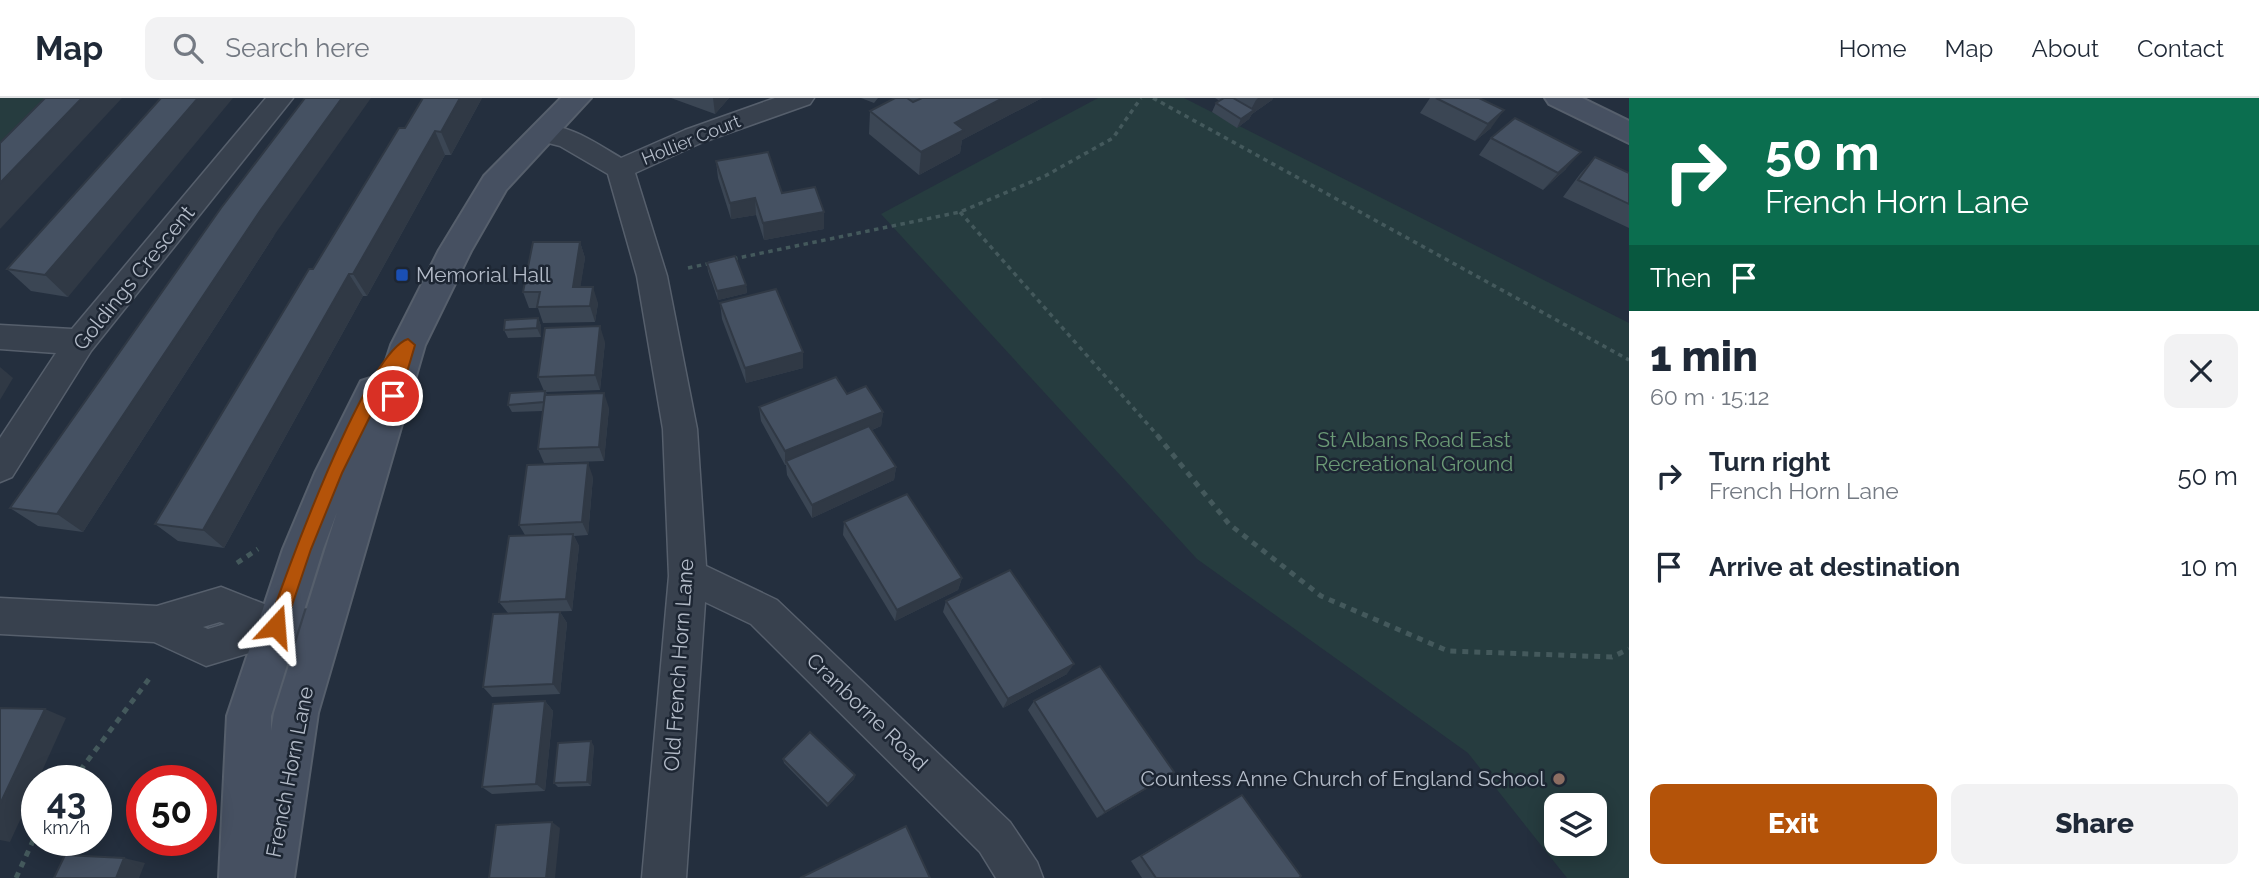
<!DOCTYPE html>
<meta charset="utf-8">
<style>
body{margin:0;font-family:Raleway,sans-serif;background:#f2f2f3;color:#1f2937;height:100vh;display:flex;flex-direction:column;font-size:26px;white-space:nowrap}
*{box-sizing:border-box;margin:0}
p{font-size:23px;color:#747a83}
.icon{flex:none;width:38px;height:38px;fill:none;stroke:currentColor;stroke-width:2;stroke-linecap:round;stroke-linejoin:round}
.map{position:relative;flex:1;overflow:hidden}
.details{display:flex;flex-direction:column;background:#fff;width:630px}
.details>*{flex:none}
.hud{background:#0b6e4f;color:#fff;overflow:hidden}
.fabs{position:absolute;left:1544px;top:695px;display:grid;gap:14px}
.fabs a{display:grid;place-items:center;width:63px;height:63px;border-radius:14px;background:#fff;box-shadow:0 4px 18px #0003;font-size:35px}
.speed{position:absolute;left:21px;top:667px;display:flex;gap:14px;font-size:35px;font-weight:700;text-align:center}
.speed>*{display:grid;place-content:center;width:91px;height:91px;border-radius:50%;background:#fff;box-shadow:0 4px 18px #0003;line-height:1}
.speed small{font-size:18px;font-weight:400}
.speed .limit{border:10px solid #d22;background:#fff;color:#111}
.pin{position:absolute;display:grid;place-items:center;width:60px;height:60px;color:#fff;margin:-30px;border:4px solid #fff;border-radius:50%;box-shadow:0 2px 7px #0007}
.me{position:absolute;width:77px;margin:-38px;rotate:19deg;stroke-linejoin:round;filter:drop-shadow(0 0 5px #0008)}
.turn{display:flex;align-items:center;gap:24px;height:147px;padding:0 21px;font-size:32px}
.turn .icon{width:91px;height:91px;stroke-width:2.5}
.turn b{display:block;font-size:49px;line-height:60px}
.then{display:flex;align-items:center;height:66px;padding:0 21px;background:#0003;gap:14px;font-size:26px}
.round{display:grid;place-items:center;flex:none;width:74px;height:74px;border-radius:14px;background:#f2f2f3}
.headline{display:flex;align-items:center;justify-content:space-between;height:119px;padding:0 21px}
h1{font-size:42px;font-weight:800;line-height:52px}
.action{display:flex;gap:14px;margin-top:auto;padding:14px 21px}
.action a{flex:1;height:80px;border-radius:14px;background:#b45309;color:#fff;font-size:28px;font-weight:800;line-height:80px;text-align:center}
.action a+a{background:#f2f2f3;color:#1f2937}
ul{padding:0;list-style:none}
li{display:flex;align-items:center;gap:21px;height:91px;padding:0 21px}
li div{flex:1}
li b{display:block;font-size:26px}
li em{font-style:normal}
header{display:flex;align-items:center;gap:42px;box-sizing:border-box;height:98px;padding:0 35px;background:#fff;border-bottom:2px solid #e0e1e3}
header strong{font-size:33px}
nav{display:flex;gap:38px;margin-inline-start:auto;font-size:24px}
.search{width:490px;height:63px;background:#f2f2f3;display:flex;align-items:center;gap:18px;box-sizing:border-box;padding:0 24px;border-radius:14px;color:#747a83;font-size:26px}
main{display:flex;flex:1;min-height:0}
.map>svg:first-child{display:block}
.green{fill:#263c3f;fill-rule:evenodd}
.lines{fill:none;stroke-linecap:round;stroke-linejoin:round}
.street-casing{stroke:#565f6c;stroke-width:3}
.secondary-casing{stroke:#565f6c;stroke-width:4}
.path-far1{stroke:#44595c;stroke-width:3.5;stroke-dasharray:4.5 4.5;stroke-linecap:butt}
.path{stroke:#44595c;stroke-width:5;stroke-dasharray:6 6;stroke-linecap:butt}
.street{fill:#38414e;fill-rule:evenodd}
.secondary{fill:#465061;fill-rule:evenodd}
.wall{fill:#3b4654}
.shaded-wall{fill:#303945}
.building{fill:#455162;stroke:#303945;stroke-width:2}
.route{fill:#b45309;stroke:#753606;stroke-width:2}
.transit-dot{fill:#1a4fb4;stroke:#1d2633;stroke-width:2.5}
.education-dot{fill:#8d6e63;stroke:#1d2633;stroke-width:2.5}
.labels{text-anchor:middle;stroke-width:5;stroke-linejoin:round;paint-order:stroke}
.far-street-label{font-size:18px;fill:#b4bcc9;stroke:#1d2633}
.poi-label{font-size:21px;fill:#b4bcc9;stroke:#1d2633;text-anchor:start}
.street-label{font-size:21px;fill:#b4bcc9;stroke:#1d2633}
.park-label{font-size:21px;fill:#6b9a76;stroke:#1d2633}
</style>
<header>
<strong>Map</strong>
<div class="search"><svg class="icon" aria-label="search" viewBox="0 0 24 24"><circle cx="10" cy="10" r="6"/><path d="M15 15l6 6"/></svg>Search here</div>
<nav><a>Home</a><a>Map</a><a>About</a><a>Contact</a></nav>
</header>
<main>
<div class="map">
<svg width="1629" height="780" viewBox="0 0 1629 780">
<rect width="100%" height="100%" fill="#242f3e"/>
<g class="green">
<path d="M0,0H49L0,46Z"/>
<path d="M1098,0H1184L1629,225V780H1567L1468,655L1197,461L881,116ZM1556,707H1594V746H1556Z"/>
</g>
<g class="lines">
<defs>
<g id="street">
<path d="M266,0H293L91,253L12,379L0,384V340L56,255L0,251V227L72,231Z"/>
<path d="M775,0H814L810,6L703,44L635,75L667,178L697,331L706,468L777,502L1010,724L1037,764L1043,780H996L980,754L751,526L705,504L686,780H642L669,478L663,331L637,178L608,76L560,48L533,41L529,35L533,29C563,21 596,45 621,60L685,32Z"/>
<path d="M221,489L277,511L322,510L336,515L341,528L336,541L322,546L276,547L206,568L154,544L0,536V500L157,508ZM220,524L225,526L208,531L203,529Z"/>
</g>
<g id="secondary">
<path d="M561,0H591L506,92L471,153L425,247L318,615L294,780H219L227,618L283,451L315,375L361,283L374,279L380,281L391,247L439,152L484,78ZM337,414L274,615L271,633V618L323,451Z"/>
<path d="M1545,0H1582L1629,23V45L1549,6Z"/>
</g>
</defs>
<use href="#street" class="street-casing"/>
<use href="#secondary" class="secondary-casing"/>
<g class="path-far1">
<path d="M1153,0L1629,262"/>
<path d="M960,114L1159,339"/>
<path d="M733,161L960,114L1045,78L1113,40L1141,0"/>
<path d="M688,170L711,165"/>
</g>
<g class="path">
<path d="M1157,337L1229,426L1321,498L1448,553L1612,559L1629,551"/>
<path d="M237,465L258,451"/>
<path d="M73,682L152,577"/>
<path d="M16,780L37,734"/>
</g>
<use href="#street" class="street"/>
<use href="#secondary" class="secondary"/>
</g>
<g class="wall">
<path d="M161,0L68,199L31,193L7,171Z"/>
<path d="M482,0L451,57H445L367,198H363L224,450L178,443L155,426L313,171L405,30Z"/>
<path d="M671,0H729L715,16Z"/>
<path d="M861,0H878L874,5Z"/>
<path d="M895,0H1042L962,42L960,55L919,77L869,36L870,13Z"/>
<path d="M1215,0H1273L1272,2L1252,16L1249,21L1237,30L1212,14L1216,5L1220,3Z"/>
<path d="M1430,0H1479L1491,30L1475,43L1420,15Z"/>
<path d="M1491,40L1566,71L1543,92L1479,57Z"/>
<path d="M1595,59L1629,75V130L1563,99L1580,76Z"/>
<path d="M716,63L782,95L824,131L764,142L756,117L731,121L718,80Z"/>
<path d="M275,136L83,434L38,428L10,410Z"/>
<path d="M580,144L585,160L580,189L598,205L595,224L543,225L538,210H529L523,194Z"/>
<path d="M707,165L746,187L747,195L718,202L708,173Z"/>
<path d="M720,205L803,254V270L746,285L722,221Z"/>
<path d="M538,220L541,228V239L508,240L504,232Z"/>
<path d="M605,244L600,292L546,294L547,297L609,310L604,363L544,365L538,351L543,313L512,314L508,307L544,293L538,279Z"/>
<path d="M847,296L883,314L881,328L872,332L896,369L894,382L812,420L787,377L786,367H785L761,323L759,309Z"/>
<path d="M593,379L588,437L574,438L579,448L572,513L508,515L499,504L525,437L519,427Z"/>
<path d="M844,424L962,480L958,492L895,523L843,437Z"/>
<path d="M946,503L1067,576L1003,610L943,514Z"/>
<path d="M560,514L567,525L560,596L492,599L483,589Z"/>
<path d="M545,603L553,613L545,693L492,696L482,689Z"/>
<path d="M1034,603L1163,681L1097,720L1028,612Z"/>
<path d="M594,648L591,688L558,689L554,685Z"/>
<path d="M783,661L855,677L854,681L827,709L784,665Z"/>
<path d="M1242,697L1299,780H1142L1131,763Z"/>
</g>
<g class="shaded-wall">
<path d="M82,0H122L0,131V85Z"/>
<path d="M198,0H233L68,199L45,177Z"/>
<path d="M342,0H371L275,136L83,434L57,416L260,113Z"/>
<path d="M460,0H482L451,57L441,34Z"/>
<path d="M713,0H729L715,16Z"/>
<path d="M1003,0H1042L962,42L960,55L919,77L921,54L955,25Z"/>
<path d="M1258,0H1273L1272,2L1252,16L1249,21L1237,30L1241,21L1249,15L1256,2Z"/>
<path d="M1504,12L1491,30L1475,43L1488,26Z"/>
<path d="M435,33L445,57L367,198L353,176Z"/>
<path d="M1581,54L1566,71L1543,92L1558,75Z"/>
<path d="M755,100L756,117L731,121L730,105Z"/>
<path d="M824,114V131L764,142L763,125Z"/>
<path d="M580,144L585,160L578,205L573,189Z"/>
<path d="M349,176L363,198L224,450L203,432Z"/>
<path d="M746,187L747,195L718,202L717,193Z"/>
<path d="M593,189L598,205L595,224L590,208Z"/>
<path d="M538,220L541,228V239L537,230Z"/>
<path d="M600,228L605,244L600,292L595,277Z"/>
<path d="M803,254V270L746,285L745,270Z"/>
<path d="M0,269L13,280L0,302Z"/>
<path d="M604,295L609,310L604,363L599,349Z"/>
<path d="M883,314L881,328L788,366L786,363L785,367V353Z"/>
<path d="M588,365L593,379L588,437L582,424Z"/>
<path d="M896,369L894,382L812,420V407Z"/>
<path d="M573,436L579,448L572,513L566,501Z"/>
<path d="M962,480L958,492L895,523L897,512Z"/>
<path d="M560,514L567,525L560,596L553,586Z"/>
<path d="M1074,566L1067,576L1003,610L1008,601Z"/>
<path d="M545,603L553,613L545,693L536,686Z"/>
<path d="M45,611L66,620L38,682H37V685L10,744L0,742V706Z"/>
<path d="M591,643L594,648L591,688L587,684Z"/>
<path d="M1174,674L1163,681L1097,720L1105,714Z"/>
<path d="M855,677L854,681L827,709L828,706Z"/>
<path d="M552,724L560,730L555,780H546Z"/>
<path d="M124,760L145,765L139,780H116Z"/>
</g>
<g class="building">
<path d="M45,0H82L0,85V45Z"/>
<path d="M161,0H198L45,177L7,171Z"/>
<path d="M305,0H342L260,113L57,416L10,410L221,110Z"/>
<path d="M423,0H460L441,34L435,33L353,176H349L203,432L155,426L309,171H313L399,30H405Z"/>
<path d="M895,0H907L913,4L922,0H1003L955,25L964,32L921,54L870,13Z"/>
<path d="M1224,0H1233L1254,12L1241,21L1216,5Z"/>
<path d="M1436,0H1479L1504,12L1488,26Z"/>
<path d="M1515,20L1581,54L1558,75L1491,40Z"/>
<path d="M768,54L782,95L815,89L824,114L763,125L755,100L730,105L716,63Z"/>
<path d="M1595,59L1629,75V106L1578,82Z"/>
<path d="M533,144H580L573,189H593L590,208L537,209L540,194H523Z"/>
<path d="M735,158L746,187L717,193L707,165Z"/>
<path d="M776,191L803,254L745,270L720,205Z"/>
<path d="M538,220L537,230L504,232L505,222Z"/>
<path d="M600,228L595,277L538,279L545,230Z"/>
<path d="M836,279L847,296L866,288L883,314L785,353L759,309Z"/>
<path d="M545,293L544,304L508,307L510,295Z"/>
<path d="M604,295L599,349L538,351L545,297Z"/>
<path d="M869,328L896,369L812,407L786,363Z"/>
<path d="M588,365L582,424L519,427L527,367Z"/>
<path d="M907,396L962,480L897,512L844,424Z"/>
<path d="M573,436L566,501L499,504L509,438Z"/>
<path d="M1010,472L1074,566L1008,601L946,503Z"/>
<path d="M560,514L553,586L483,589L493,516Z"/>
<path d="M1100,568L1174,674L1105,714L1034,603Z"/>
<path d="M545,603L536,686L482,689L493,606Z"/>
<path d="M0,610L45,611L0,706Z"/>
<path d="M810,634L855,677L828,706L783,661Z"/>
<path d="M591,643L587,684L554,685L558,645Z"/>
<path d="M1242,697L1301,778L1299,780H1156L1141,758Z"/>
<path d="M552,724L546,780H489L496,727Z"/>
<path d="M906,728L930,780H800Z"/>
<path d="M65,757L124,760L116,780H54Z"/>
</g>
<path class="route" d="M408,241L415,247L400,298L393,304L385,298L394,270L342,375L311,451L283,534L276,537L270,534L268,528C285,479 365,255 408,241Z"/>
<rect class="transit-dot" x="395" y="170" width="14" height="14" rx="3.5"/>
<circle class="education-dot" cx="1559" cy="681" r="7"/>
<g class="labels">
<g class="far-street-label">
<text transform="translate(691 42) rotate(-22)" y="6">Hollier Court</text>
</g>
<g class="poi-label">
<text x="416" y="184">Memorial Hall</text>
<text x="1545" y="688" text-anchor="end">Countess Anne Church of England School</text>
</g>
<g class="street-label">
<text transform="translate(134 180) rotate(-51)" y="7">Goldings Crescent</text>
<text transform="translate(679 567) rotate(-86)" y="7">Old French Horn Lane</text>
<text transform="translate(867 614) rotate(44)" y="7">Cranborne Road</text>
<text transform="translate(290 674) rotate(-79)" y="7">French Horn Lane</text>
</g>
<g class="park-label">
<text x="1414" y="349">St Albans Road East<tspan x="1414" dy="24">Recreational Ground</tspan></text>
</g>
</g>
</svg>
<div class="fabs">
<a><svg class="icon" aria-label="layers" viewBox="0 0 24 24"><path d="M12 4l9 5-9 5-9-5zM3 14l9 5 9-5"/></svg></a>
</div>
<div class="speed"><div>43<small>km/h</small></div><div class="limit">50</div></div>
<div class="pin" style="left:393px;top:298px;background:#d93025"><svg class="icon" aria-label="arrive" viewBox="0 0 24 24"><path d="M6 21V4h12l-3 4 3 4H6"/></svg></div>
<svg class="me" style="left:276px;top:528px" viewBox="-20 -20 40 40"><path d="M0-17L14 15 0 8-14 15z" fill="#b45309" stroke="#fff" stroke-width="4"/></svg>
</div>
<section class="details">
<div class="hud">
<div class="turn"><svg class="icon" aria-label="right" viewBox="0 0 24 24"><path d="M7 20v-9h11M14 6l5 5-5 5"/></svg><div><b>50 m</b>French Horn Lane</div></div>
<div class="then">Then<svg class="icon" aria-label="arrive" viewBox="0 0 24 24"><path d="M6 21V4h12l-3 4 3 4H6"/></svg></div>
</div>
<div class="headline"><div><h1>1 min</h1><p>60 m · 15:12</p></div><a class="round"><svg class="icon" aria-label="close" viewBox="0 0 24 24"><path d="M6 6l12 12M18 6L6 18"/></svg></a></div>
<ul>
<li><svg class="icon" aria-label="right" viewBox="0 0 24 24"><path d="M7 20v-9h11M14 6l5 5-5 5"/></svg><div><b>Turn right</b><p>French Horn Lane</p></div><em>50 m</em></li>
<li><svg class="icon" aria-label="arrive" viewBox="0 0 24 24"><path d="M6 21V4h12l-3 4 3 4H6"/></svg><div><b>Arrive at destination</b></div><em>10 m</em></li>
</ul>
<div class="action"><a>Exit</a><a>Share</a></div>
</section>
</main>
